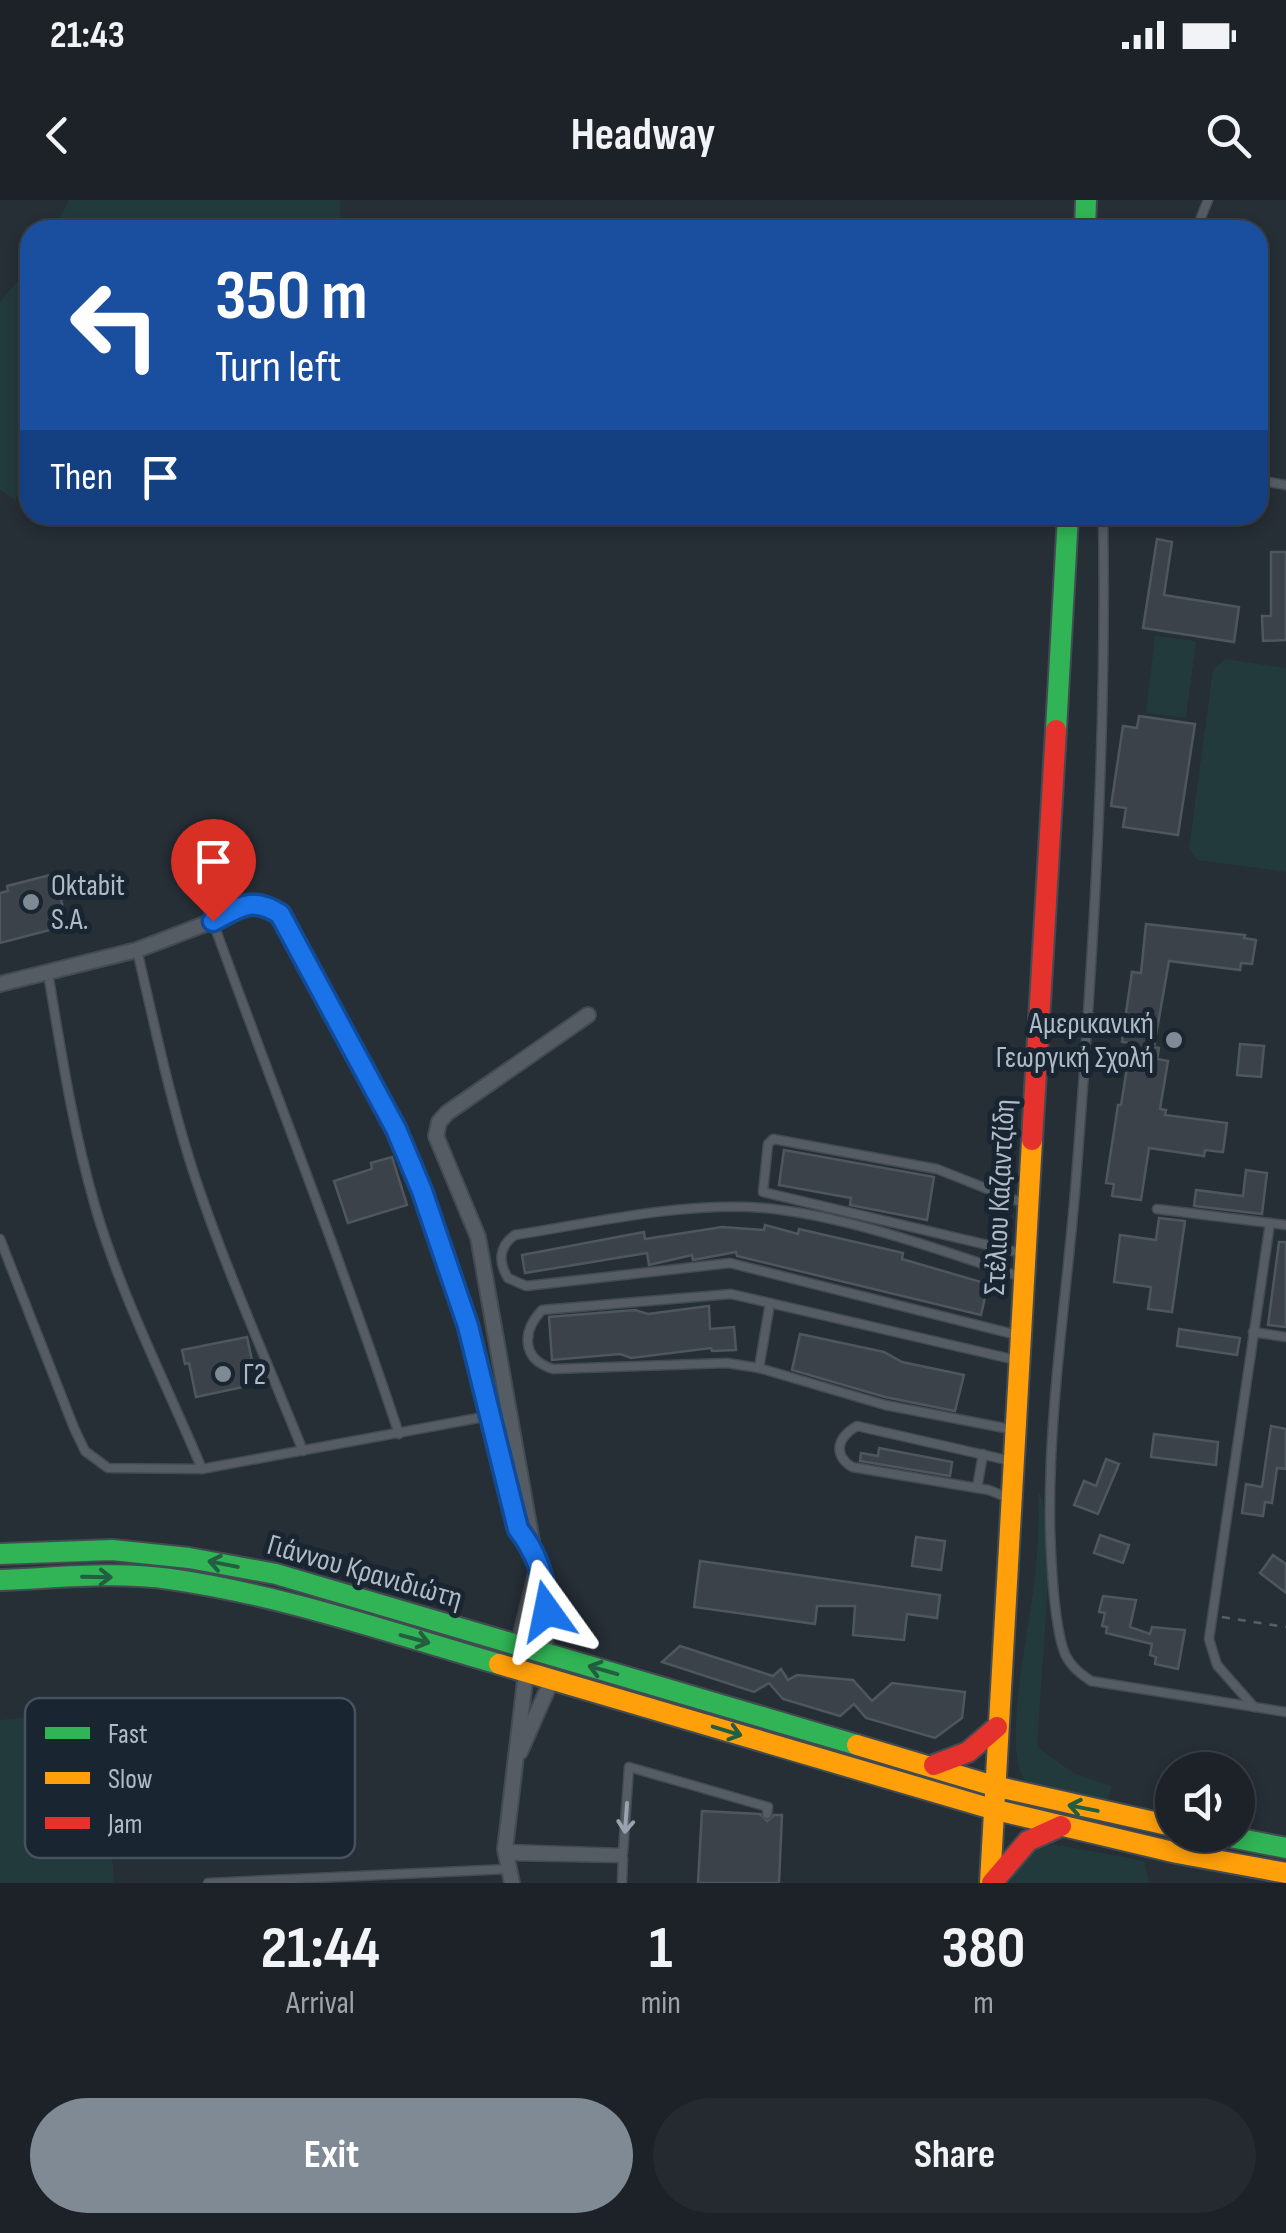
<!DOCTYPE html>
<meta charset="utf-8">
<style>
body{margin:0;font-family:"Sofia Sans Condensed",sans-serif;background:#252a30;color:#f1f3f6;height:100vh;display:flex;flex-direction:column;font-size:38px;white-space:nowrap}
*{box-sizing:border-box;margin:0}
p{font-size:32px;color:#a0a4a8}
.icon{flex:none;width:55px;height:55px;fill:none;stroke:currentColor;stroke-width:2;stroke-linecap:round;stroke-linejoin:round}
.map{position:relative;height:1683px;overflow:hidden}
.sheet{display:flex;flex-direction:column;background:#1c2228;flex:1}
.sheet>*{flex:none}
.top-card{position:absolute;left:20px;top:20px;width:1248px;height:305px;border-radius:30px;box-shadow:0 5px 15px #0003,0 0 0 2px #3a3f45;background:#1a4fa0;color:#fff;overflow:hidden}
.controls{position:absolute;left:1155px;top:1552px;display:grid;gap:20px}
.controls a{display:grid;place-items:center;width:100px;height:100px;border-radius:50%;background:#1c2228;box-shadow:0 5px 15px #0003,0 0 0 2px #3a3f45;font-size:50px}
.pin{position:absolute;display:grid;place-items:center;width:85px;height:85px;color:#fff;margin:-102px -42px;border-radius:50% 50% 50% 0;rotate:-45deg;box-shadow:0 0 10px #0007}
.pin .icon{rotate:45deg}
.me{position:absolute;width:110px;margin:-55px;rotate:348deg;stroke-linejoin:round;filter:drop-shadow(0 0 8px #0008)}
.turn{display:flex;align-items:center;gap:35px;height:210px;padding:0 30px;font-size:45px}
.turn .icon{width:130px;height:130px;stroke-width:2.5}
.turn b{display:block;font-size:70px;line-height:85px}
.then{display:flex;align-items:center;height:95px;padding:0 30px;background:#0003;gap:20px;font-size:38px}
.eta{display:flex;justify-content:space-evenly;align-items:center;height:170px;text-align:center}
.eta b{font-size:60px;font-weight:700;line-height:70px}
.primary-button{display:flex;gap:20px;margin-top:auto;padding:20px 30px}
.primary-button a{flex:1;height:115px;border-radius:60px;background:#7f8a95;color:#fff;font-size:40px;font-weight:700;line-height:115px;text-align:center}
.primary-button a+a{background:#252a30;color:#f1f3f6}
.status{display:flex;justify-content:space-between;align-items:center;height:70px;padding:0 50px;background:#1c2228;direction:ltr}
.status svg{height:28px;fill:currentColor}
header{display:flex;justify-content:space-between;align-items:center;height:130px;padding:0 30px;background:#1c2228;font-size:45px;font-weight:700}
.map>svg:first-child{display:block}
.green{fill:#233a3c}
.building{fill:#3b424a;stroke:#4e565e;stroke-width:2.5}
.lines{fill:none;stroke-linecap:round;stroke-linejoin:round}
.lane-casing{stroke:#434b52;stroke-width:11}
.street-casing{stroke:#434b52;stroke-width:18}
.fast-casing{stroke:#434b52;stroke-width:24}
.slow-casing{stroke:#434b52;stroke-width:24}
.jam-casing{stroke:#434b52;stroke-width:24}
.path{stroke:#586066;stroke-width:2.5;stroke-dasharray:8 8;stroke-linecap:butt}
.lane{stroke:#565c64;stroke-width:8}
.street{stroke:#565c64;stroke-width:14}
.fast{stroke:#30b455;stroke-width:20}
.slow{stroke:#ff9f0a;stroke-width:20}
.jam{stroke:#e5322d;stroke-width:20}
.oneway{stroke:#225e3f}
.oneway2{stroke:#99a3af}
.route-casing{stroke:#114b97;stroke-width:25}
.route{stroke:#1a73e8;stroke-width:18}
.poi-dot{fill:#7f8a95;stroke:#192531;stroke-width:4}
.labels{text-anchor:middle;stroke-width:10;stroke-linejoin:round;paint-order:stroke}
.poi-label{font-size:30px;fill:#afbbc8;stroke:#192531;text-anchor:start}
.street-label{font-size:30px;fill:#afbbc8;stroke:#192531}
.key{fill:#192531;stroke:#46525e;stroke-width:2.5}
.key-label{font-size:28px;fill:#afbbc8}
</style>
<div class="status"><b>21:43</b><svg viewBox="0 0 49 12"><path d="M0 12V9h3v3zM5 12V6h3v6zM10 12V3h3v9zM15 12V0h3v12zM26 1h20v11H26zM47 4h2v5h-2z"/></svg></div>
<header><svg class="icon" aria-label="back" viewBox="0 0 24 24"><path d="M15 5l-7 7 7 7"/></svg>Headway<svg class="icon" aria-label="search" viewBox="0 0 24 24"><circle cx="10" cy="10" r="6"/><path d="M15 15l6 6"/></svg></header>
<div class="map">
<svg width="1286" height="1683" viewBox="0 0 1286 1683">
<rect width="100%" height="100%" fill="#262e36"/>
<g class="green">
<path d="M69,0H340L341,30H54Z"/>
<path d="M30,66V272L15,300L0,290V102Z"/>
<path d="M1155,436L1196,441L1186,518L1146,513Z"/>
<path d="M1225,459L1286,468V672L1197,660L1189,648L1213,469Z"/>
<path d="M1038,1292L1043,1299L1049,1370L1037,1547L1075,1574L1112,1586L1107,1602C1089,1598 1038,1592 1026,1581C1001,1557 1029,1428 1033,1392C1037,1359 1040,1325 1038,1292Z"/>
<path d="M102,1509L114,1683H0V1520Z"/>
<path d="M1053,1644L1144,1661L1149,1683H1009L1024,1656Z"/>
</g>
<g class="building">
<path d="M1157,339L1172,342L1164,395L1239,407L1234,442L1143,428Z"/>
<path d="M1271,352H1286V440L1263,441L1262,416H1271Z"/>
<path d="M1139,516L1195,524L1178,635L1123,627L1126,608L1111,606L1123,526L1137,528Z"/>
<path d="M54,674L64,711L53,714L57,728L0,743V693L8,691L7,686Z"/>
<path d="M1146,724L1245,735L1244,738L1256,740L1252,764L1241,763L1240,770L1169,761L1154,847L1159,848L1157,859L1168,861L1160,909L1166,910L1165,915L1227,923L1223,952L1205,950L1204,956L1149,948L1141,1000L1112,996L1114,984L1106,983L1118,905H1121L1131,843L1122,842L1127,806L1132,772L1141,773Z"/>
<path d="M1240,844L1264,846L1261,877L1237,875Z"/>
<path d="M784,950L934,977L927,1020L850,1005L851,998L779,985Z"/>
<path d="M392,957L407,1005L348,1023L334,981L372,969L371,963Z"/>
<path d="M1246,970L1267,973L1262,1014L1194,1006L1196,990L1243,996Z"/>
<path d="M1159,1018L1185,1021L1172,1112L1148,1109L1151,1087L1114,1082L1120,1035L1156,1040Z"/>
<path d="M765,1025L798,1034L799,1029L903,1053L902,1059L988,1084L981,1115L737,1056L736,1052L693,1060L692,1055L649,1065L647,1053L525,1073L522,1055L644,1032L645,1039L722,1027L764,1030Z"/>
<path d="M1279,1042H1286V1127L1268,1125Z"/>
<path d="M709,1106L710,1129L734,1127L736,1150L712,1151L711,1148L631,1158L620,1154L552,1160L549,1117L635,1110L648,1114Z"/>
<path d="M1179,1129L1240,1138L1237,1155L1177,1146Z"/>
<path d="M800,1134L884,1152L902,1162L964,1175L955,1211L885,1197L792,1170Z"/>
<path d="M247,1137L257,1184L196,1197L189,1163L185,1164L182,1150Z"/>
<path d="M1271,1226L1286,1229V1269L1277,1268L1272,1303L1265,1302L1263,1316L1242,1313L1246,1284L1262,1287Z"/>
<path d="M1154,1234L1218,1242L1216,1265L1151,1257Z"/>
<path d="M879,1248L952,1262L950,1276L860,1261L861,1253L878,1256Z"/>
<path d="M1106,1259L1119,1264L1098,1314L1074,1305L1084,1281L1096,1286Z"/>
<path d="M1100,1335L1129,1345L1123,1363L1094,1353Z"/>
<path d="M916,1337L945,1341L941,1370L912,1366Z"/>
<path d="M1273,1355L1286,1364V1393L1260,1373Z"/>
<path d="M700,1361L940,1395L937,1418L907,1414L904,1440L853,1435L855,1406H817L815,1424L694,1407Z"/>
<path d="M1103,1396L1136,1400L1130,1427L1150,1434L1152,1427L1185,1430L1178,1469L1155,1464L1156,1457L1150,1455L1152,1444L1106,1433L1107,1427L1102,1426L1105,1413L1099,1412Z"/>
<path d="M680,1446L773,1476L781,1469L788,1480L797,1475L853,1480L872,1501L892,1483L965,1492L962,1518L935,1538L866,1518L854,1504L840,1516L783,1499L769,1483L754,1492L662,1462Z"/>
<path d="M702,1611L760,1614L767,1621L774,1615H782L779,1683H698Z"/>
</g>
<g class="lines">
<defs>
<g id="lane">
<path d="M1196,30L1208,0"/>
<path d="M1258,280L1286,285"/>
<path d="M1103,315C1107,536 1093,760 1076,980C1067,1095 1048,1212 1050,1327C1051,1359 1054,1426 1065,1454C1071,1467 1081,1474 1091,1481L1286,1512"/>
<path d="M213,722C275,893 342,1062 399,1234"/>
<path d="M137,750C155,827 171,905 196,980C227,1072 267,1161 303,1251"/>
<path d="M48,773C61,851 73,930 95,1006C121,1096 166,1183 202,1269"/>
<path d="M1157,1009L1286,1025"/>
<path d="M0,1039L74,1228L85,1251L108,1268L202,1269L489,1216"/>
<path d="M1022,1053L763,992L768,944L773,939L937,969L1028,1005"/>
<path d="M1253,1132L1286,1137"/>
<path d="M1017,1135L730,1063L526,1086L508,1078C498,1062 499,1046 515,1035C592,1023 672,1004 750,1007C833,1011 944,1051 1024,1078"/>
<path d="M759,1168L770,1103"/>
<path d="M1015,1230L885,1205L759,1168L727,1163L553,1169C521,1159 522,1131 542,1110L731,1094L1016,1160"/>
<path d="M977,1288L983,1254"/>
<path d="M1011,1299L989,1290L852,1267C832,1254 838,1237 857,1226L1011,1261"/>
<path d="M1254,1507L1217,1465L1209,1439L1270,1023"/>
<path d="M505,1649L623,1653L629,1567L768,1607L767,1614"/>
<path d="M505,1656L623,1658L622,1683"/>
<path d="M208,1683L508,1669"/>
</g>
<g id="street">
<path d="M0,784L137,750L213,721L242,706L266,705L280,714L396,929L422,991L468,1126L518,1329L533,1348L538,1366L518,1446"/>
<path d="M532,1342L478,1037L436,936L439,922L447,913L588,815"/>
<path d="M538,1367L546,1386L545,1453"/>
<path d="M520,1552L552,1479"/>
<path d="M512,1683L505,1649L526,1472"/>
</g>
<g id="fast">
<path d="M1085,30L1086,0"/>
<path d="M1056,530L1068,315"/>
<path d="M0,1354L112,1350L189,1358L276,1374L857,1545"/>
<path d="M0,1380C56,1378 114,1371 170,1379C282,1395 391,1433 499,1464"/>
<path d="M1220,1635L1286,1648"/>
</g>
<g id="slow">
<path d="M499,1464L992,1609L1177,1653L1286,1673"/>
<path d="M857,1545L994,1586L1172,1626"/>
<path d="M990,1683L1032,940"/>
</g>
<g id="jam">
<path d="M1032,940L1056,530"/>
<path d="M934,1565L968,1552L997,1527"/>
<path d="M992,1683L1028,1641L1061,1626"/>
</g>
</defs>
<use href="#lane" class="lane-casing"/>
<use href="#street" class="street-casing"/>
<use href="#fast" class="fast-casing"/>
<use href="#slow" class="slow-casing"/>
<use href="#jam" class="jam-casing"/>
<path class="path" d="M1222,1417L1286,1427"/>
<use href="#lane" class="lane"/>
<use href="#street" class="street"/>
<use href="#fast" class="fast"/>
<use href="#slow" class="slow"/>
<use href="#jam" class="jam"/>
</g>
<defs><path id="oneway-shaft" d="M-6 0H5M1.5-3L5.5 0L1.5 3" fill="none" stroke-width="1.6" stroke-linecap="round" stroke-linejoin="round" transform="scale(2.5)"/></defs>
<g class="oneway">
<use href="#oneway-shaft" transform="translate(223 1364) rotate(-169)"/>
<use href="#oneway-shaft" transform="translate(97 1377) rotate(1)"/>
<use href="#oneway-shaft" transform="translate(415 1439) rotate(15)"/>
<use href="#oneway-shaft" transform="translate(603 1470) rotate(-164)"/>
<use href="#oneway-shaft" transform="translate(727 1531) rotate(17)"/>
<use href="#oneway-shaft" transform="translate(1083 1608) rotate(-169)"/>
</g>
<use class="oneway2" href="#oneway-shaft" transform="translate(626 1618) rotate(94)"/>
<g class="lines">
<defs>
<path id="route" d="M213,721C240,707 252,696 280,714L396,929L422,991L468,1126L518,1329C537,1353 546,1380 547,1411"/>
</defs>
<use href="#route" class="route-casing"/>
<use href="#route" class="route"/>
</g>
<g class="poi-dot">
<circle cx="31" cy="702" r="10"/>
<circle cx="1174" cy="840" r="10"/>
<circle cx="223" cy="1174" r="10"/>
</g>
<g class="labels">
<g class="poi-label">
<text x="51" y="695">Oktabit<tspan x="51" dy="34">S.A.</tspan></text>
<text x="1154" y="833" text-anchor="end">Αμερικανική<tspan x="1154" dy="34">Γεωργική Σχολή</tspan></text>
<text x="243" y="1184">Γ2</text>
</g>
<g class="street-label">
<text transform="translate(999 997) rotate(-87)" y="10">Στέλιου Καζαντζίδη</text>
<text transform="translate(365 1371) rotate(16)" y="10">Γιάννου Κρανιδιώτη</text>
</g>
</g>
<rect x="25" y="1498" width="330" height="160" rx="15" class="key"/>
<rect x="45" y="1527" width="45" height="12" fill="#30b455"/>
<rect x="45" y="1572" width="45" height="12" fill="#ff9f0a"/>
<rect x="45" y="1617" width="45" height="12" fill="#e5322d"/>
<g class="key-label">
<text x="108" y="1543">Fast</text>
<text x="108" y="1588">Slow</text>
<text x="108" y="1633">Jam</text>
</g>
</svg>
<div class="controls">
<a><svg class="icon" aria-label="sound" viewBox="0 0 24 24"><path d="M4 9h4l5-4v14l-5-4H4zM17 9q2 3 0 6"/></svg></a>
</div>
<div class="pin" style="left:213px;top:721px;background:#d93025"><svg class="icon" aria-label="arrive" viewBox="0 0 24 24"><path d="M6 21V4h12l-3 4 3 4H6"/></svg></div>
<svg class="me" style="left:547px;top:1411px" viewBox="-20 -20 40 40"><path d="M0-17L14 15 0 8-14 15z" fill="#1a73e8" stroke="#fff" stroke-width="4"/></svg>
<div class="top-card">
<div class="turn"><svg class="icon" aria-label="left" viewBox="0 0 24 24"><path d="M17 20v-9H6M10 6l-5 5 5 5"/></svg><div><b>350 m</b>Turn left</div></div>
<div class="then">Then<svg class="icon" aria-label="arrive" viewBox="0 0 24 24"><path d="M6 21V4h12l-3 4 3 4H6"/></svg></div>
</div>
</div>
<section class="sheet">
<div class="eta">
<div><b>21:44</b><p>Arrival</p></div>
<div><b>1</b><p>min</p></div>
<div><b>380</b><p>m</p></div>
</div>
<div class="primary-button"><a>Exit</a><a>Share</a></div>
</section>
